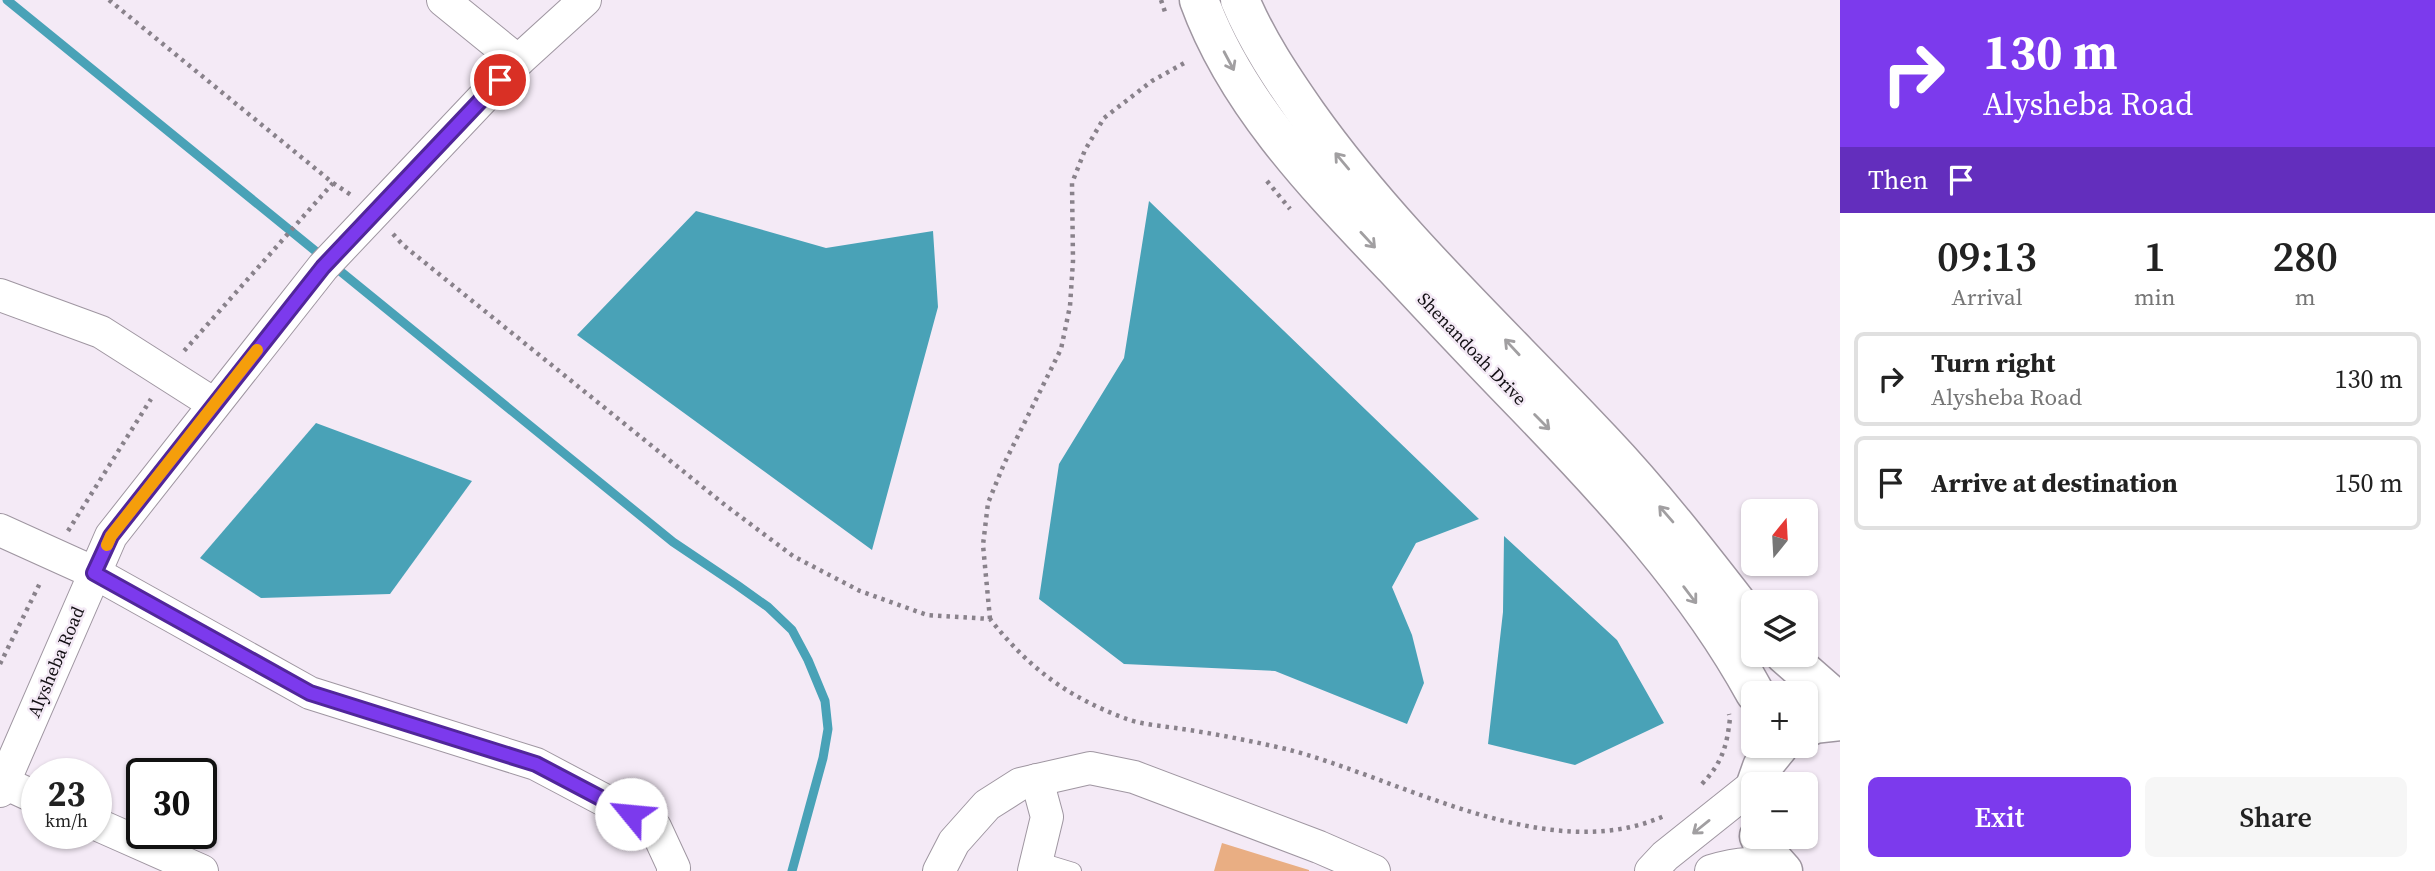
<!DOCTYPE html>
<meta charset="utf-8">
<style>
body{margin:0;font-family:"Source Serif 4",serif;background:#f6f6f6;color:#222;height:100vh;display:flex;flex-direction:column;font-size:26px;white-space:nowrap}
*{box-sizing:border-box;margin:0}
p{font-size:23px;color:#767676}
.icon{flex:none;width:38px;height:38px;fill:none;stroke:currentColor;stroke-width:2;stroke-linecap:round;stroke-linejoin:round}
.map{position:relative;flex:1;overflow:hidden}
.drawer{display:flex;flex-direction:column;background:#fff;width:595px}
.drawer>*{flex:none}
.banner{background:#7c3aed;color:#fff;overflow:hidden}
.needle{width:46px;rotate:18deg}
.buttons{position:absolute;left:1741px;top:499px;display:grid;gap:14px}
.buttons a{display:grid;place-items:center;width:77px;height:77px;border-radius:10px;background:#fff;box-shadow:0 2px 5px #0004;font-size:35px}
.speed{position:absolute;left:21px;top:758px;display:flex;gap:14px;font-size:35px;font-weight:700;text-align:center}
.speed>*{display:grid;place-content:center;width:91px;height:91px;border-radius:50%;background:#fff;box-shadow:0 2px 5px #0004;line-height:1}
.speed small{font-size:18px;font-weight:400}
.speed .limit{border:4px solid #111;border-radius:10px;background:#fff;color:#111}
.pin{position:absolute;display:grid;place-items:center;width:60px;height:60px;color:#fff;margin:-30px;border:4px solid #fff;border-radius:50%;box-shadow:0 2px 7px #0007}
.me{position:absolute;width:77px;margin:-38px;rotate:298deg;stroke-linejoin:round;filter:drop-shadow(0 0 5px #0008)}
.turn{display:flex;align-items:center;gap:24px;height:147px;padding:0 28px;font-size:32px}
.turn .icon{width:91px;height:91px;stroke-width:2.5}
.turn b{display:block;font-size:49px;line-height:60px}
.then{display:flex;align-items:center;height:66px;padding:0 28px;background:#0003;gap:14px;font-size:26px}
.eta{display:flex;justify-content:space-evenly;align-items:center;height:119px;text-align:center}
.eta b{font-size:42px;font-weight:600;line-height:49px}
.button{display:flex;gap:14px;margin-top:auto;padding:14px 28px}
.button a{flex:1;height:80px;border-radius:10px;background:#7c3aed;color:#fff;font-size:28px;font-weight:600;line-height:80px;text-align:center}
.button a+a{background:#f6f6f6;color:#222}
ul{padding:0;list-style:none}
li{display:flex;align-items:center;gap:21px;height:94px;margin:0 14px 10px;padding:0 14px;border:4px solid #e0e0e0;border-radius:10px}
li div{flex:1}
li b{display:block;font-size:26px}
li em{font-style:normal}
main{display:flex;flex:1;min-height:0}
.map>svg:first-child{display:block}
.water{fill:#49a2b7}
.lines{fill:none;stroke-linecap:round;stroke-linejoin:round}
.stream{stroke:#49a2b7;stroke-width:9}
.building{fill:#e9ae83}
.lane-casing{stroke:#9f96a1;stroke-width:18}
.street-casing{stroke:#9f96a1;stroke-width:34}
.secondary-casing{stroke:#9f96a1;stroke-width:41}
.path{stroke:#89828b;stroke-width:4.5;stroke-dasharray:3.5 5;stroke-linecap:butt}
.lane{stroke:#fff;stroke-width:16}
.street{stroke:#fff;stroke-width:32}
.secondary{stroke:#fff;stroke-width:38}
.oneway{stroke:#a19fa1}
.route-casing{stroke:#51269a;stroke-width:18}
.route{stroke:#7c3aed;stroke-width:12}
.slow{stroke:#f59e0b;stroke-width:12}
.labels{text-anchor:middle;stroke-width:5;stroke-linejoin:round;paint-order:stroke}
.street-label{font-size:18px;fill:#131014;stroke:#f4eaf6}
</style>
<main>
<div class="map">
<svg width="1840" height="871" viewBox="0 0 1840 871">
<rect width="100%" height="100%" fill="#f4eaf6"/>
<g class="water">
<path d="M1149,201L1479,519L1416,543L1392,587L1412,635L1424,683L1407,724L1275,671L1124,664L1039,599L1059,464L1124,358Z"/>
<path d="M696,211L826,248L933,231L938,307L872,550L577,335Z"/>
<path d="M316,423L472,481L390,594L261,598L200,558Z"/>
<path d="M1504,536L1617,640L1664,723L1575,765L1488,744L1503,612Z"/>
</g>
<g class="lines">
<path class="stream" d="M7,0L673,542L737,585L768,607L792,630L808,660L825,701L828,729L823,758L792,871"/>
</g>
<path class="building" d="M1222,843L1309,870V871H1214Z"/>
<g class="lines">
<defs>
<path id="lane" d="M1037,860L1073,871"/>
<g id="street">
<path d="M443,0L518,61"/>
<path d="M0,295L101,332L214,404"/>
<path d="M0,530L95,573L310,693L536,764L655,827L674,868L673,871"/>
<path d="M0,781L37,798"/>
<path d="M0,791L111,536L323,267L518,61L585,0"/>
<path d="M96,824L202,871"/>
<path d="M939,871L954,842L987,805L1020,784L1090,768L1134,777L1319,847L1374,871"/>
<path d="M1034,871L1047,817L1037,780"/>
<path d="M1651,871L1665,856L1754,785"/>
<path d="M1711,871C1737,863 1757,860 1783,871"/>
</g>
<g id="secondary">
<path d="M1199,0C1237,105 1319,188 1394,267C1437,313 1480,359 1525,405C1610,493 1696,585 1755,693"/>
<path d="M1240,0C1257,41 1282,78 1307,114C1392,234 1502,334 1602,441C1657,499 1705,562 1754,625"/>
<path d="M1784,654L1840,703"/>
<path d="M1806,728L1815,724L1840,721"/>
<path d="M1756,784L1762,767L1779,746"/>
<path d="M1759,836L1767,853L1783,871"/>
</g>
</defs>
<use href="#lane" class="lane-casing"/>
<use href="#street" class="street-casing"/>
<use href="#secondary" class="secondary-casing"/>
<g class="path">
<path d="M109,0L333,183L184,351"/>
<path d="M1161,0L1165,12"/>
<path d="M1267,181L1290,209"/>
<path d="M333,183L351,195"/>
<path d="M393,234L403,245L725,505L793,556L860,591L927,615L990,619C1029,668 1066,696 1124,718C1142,725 1164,726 1182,729C1217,734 1251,741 1286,749C1400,778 1548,868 1664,816"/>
<path d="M68,531L151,399"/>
<path d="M990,619L983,545L988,503L1004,464L1061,349L1070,306L1073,261L1072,183L1085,150L1104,118L1152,81L1186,62"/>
<path d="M0,664L41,581"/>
<path d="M1702,784C1722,763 1727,746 1730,718L1729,714"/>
</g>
<use href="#lane" class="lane"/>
<use href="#street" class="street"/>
<use href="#secondary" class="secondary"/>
</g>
<defs><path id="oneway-shaft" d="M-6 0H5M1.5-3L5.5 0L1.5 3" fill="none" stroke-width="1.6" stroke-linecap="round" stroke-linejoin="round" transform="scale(1.75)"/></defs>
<g class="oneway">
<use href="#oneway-shaft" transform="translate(1229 61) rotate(62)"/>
<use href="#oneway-shaft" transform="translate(1342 161) rotate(-130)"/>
<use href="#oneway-shaft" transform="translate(1368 240) rotate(47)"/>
<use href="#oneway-shaft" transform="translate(1512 347) rotate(-133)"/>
<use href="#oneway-shaft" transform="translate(1542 422) rotate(45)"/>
<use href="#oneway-shaft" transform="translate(1666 514) rotate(-131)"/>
<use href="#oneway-shaft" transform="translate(1690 595) rotate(53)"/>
<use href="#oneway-shaft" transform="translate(1701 827) rotate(141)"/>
</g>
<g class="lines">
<defs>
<path id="route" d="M500,80L323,267L111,536L94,573L310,693L536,764L631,814"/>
</defs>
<use href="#route" class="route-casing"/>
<use href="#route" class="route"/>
<path class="slow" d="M107,545L111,536L257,350"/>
</g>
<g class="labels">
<g class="street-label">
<text transform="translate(1472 349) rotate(46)" y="6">Shenandoah Drive</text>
<text transform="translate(56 662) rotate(-67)" y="6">Alysheba Road</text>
</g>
</g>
</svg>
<div class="buttons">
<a><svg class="needle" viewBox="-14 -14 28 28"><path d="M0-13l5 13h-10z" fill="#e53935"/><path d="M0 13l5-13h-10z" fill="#767676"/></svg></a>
<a><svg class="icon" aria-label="layers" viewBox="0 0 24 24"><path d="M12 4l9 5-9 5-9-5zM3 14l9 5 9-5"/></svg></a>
<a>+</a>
<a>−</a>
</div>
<div class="speed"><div>23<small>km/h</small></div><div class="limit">30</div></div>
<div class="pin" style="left:500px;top:80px;background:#d93025"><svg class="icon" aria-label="arrive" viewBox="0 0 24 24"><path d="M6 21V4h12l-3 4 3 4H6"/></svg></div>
<svg class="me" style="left:631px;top:814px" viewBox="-20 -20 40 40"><circle r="19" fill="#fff"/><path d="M0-13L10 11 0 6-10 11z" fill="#7c3aed"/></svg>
</div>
<section class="drawer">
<div class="banner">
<div class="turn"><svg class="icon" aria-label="right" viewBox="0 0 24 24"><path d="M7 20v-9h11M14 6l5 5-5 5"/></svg><div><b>130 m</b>Alysheba Road</div></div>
<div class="then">Then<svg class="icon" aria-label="arrive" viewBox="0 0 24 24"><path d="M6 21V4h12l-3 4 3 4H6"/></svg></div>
</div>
<div class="eta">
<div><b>09:13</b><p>Arrival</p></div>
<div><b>1</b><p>min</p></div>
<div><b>280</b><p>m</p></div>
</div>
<ul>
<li><svg class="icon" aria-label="right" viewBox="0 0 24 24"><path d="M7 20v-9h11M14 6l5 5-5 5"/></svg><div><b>Turn right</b><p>Alysheba Road</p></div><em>130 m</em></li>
<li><svg class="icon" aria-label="arrive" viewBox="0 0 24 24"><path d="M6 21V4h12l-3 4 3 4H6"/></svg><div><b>Arrive at destination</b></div><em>150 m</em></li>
</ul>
<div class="button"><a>Exit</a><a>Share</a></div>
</section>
</main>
